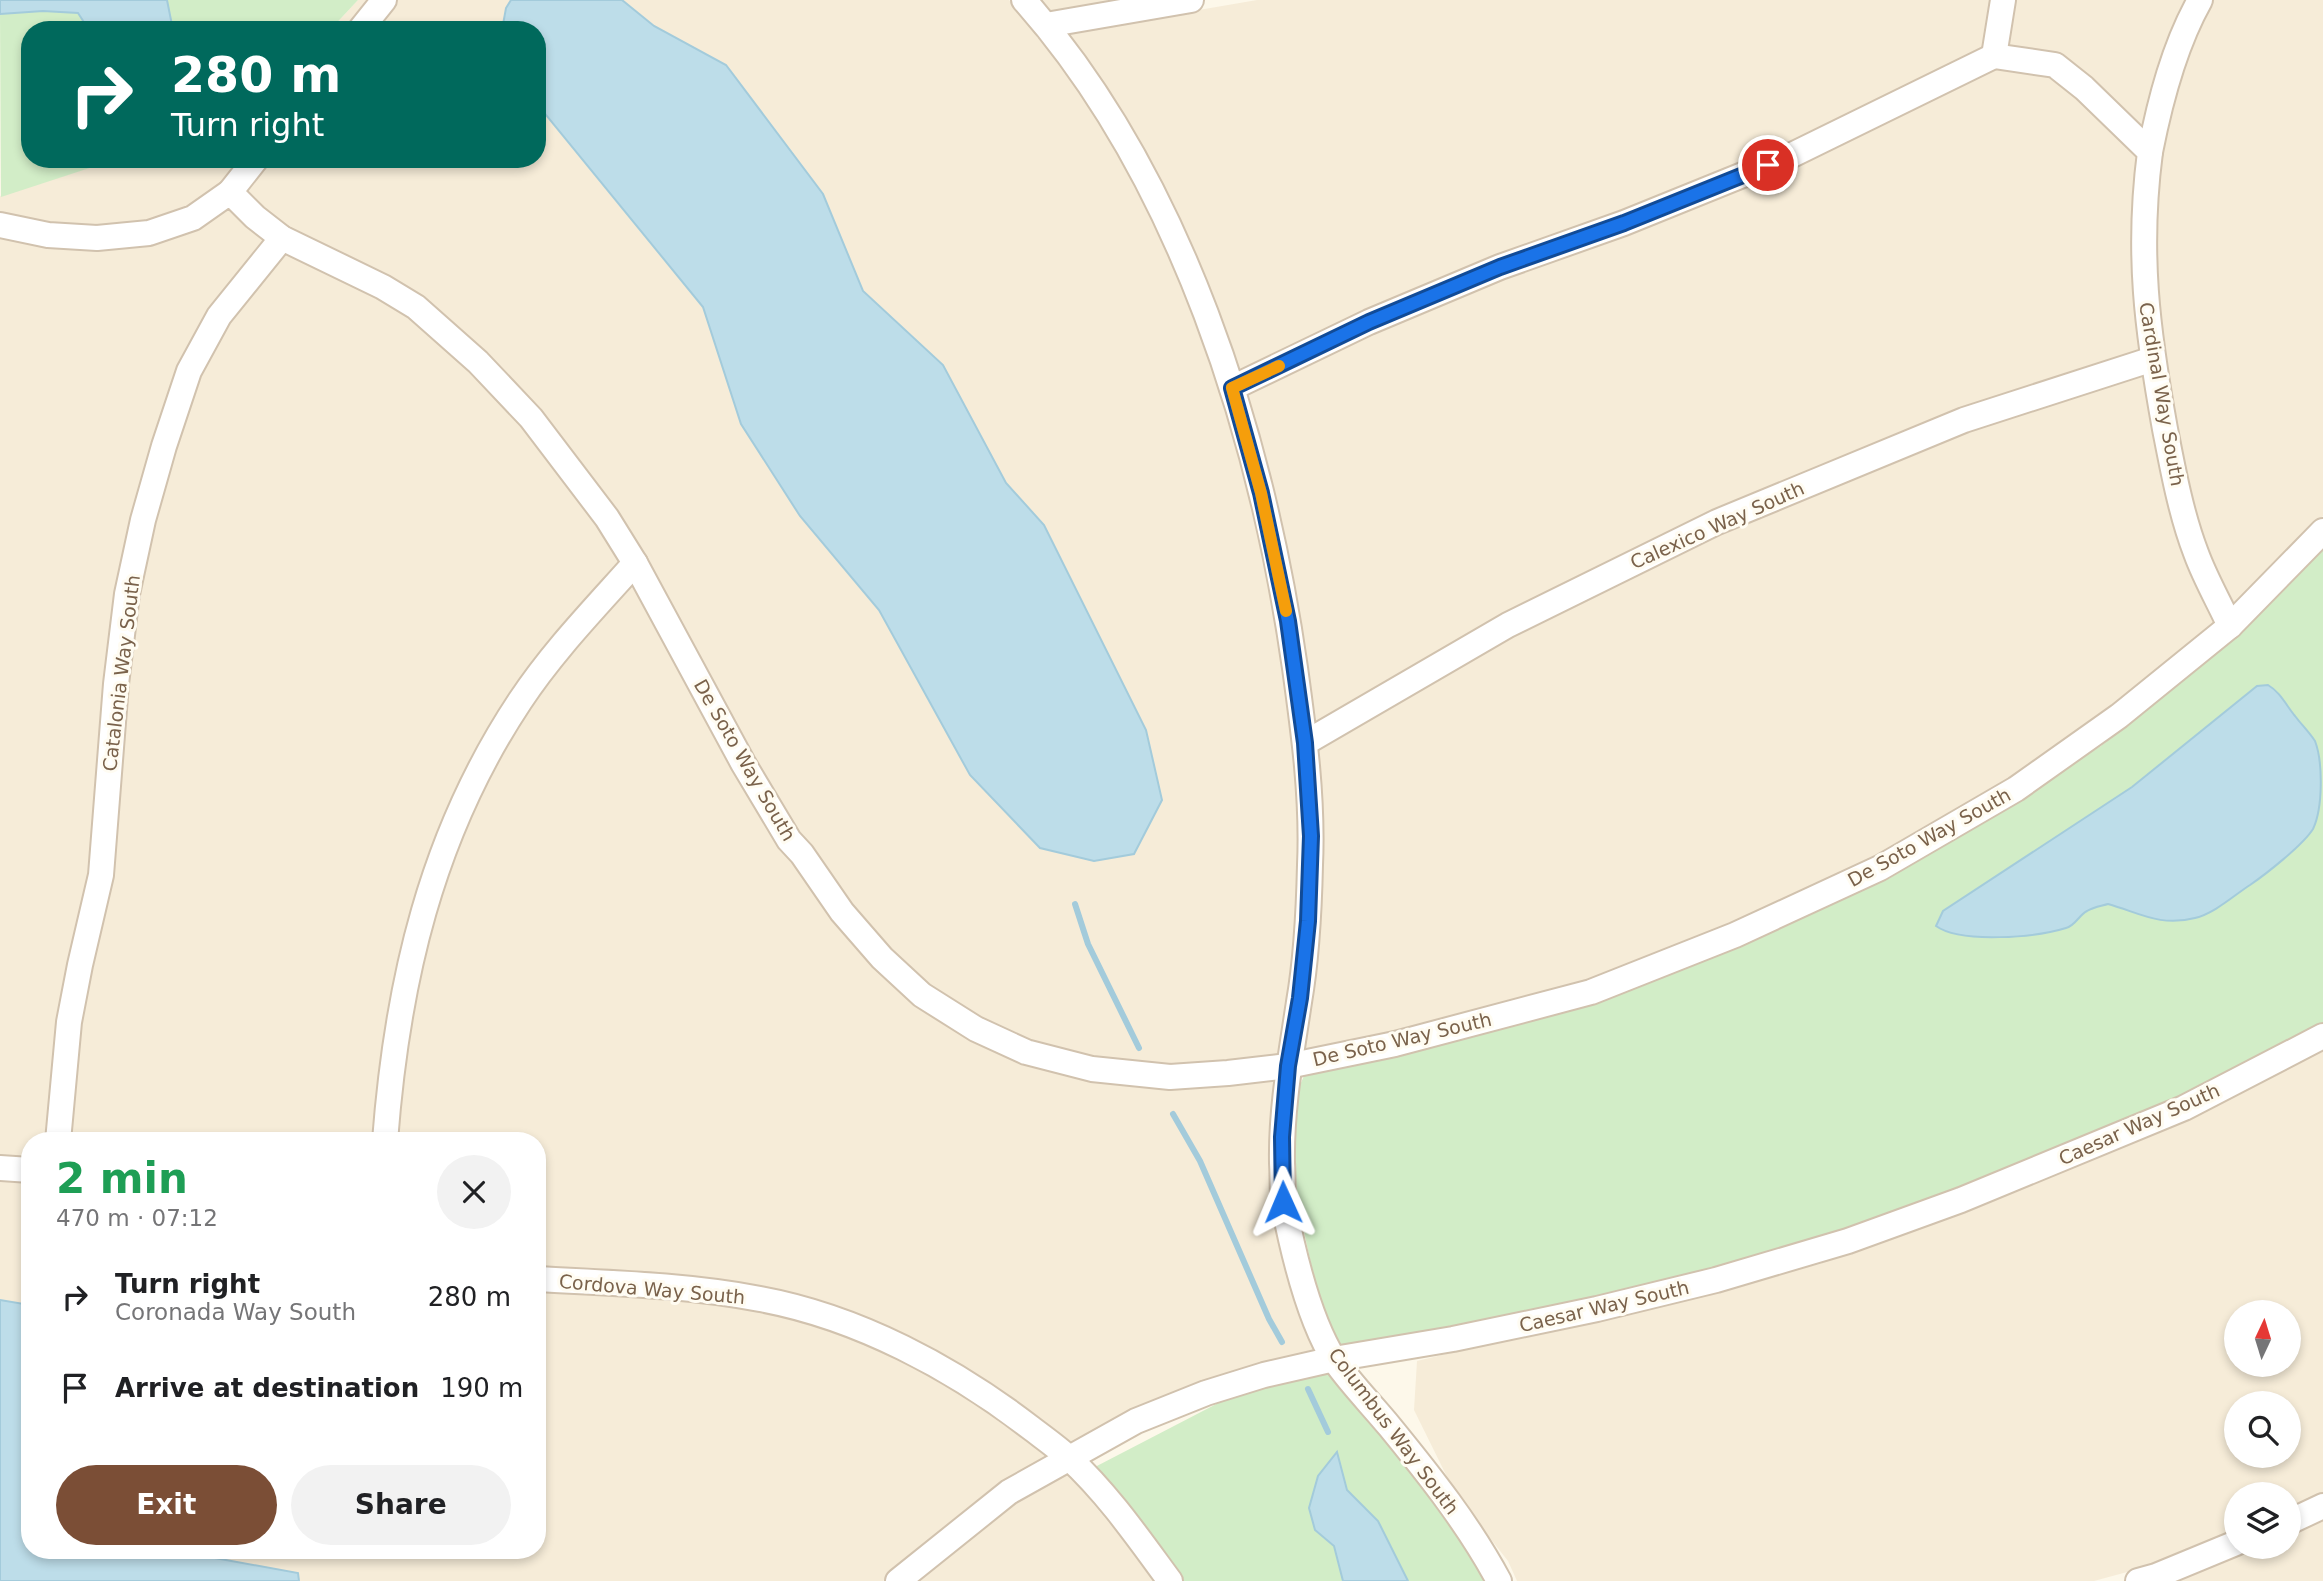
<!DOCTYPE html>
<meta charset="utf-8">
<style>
body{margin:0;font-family:"DejaVu Sans",sans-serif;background:#f2f2f2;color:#202124;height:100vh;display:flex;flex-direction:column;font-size:26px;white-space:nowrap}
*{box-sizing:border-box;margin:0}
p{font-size:23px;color:#757577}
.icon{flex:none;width:38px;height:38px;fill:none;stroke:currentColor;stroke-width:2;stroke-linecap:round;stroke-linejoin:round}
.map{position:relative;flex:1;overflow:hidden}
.drawer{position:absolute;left:21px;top:1132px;width:525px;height:427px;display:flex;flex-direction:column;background:#fff;border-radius:28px;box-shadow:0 4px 10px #0003}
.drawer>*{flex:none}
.banner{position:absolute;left:21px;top:21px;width:525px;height:147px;border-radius:28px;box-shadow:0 4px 10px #0003;background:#00695c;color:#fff;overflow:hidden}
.needle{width:46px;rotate:4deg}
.tools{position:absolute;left:2224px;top:1300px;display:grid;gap:14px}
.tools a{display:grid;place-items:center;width:77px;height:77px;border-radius:50%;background:#fff;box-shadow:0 4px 10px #0003;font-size:35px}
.pin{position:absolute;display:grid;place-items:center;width:60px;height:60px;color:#fff;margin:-30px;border:4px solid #fff;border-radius:50%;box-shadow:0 2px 7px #0007}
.me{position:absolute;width:77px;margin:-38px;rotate:359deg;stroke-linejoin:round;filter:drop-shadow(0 0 5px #0008)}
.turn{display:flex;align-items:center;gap:24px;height:147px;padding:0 35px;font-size:32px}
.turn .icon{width:91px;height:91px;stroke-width:2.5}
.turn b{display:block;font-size:49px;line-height:60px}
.round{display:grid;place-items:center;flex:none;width:74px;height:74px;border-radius:37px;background:#f2f2f2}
.headline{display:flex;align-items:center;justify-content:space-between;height:119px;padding:0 35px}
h1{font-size:42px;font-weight:700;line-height:52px;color:#1e9e55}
.button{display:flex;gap:14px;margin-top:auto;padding:14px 35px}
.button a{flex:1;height:80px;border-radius:42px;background:#7b4e36;color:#fff;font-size:28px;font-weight:700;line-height:80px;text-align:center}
.button a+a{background:#f2f2f2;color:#202124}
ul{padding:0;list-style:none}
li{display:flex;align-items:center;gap:21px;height:91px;padding:0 35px}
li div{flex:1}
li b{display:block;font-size:26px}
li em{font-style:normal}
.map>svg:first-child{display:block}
.residential{fill:#f6ecd8;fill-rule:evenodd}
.green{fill:#d2edc7}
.water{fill:#bddde9;stroke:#a3cbdb;stroke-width:2}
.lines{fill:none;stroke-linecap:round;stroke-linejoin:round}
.stream{stroke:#a3cbdb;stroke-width:6}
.minor-casing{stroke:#d1c2ae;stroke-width:28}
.minor{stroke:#fff;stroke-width:24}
.route-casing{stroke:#114b97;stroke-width:18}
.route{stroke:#1a73e8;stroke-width:12}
.slow{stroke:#f59e0b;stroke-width:12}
.labels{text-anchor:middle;stroke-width:6;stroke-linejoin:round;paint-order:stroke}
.street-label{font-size:19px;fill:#7a624b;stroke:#fffcf2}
</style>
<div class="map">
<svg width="2323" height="1581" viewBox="0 0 2323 1581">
<rect width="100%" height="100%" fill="#fdf8ea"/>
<g class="residential">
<path d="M358,0H371L347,30H330Z"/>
<path d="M398,0H511L506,8L502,30H374Z"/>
<path d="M622,0H1009L1036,30L1037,38L1042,37L1097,117L1152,214L1189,298L1223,392L1251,496L1278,623L1294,737L1292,738L1295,746L1301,836L1298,920L1290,996L1278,1055L1227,1062L1171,1065L1094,1058L1029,1041L980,1019L928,986L889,949L850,904L796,832L752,757L648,565L650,563L539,410L288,229L261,208L245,191L270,159H537V104L703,307L741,424L800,516L879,610L970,775L1088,617L1044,525L1006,483L943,365L863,291L823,194L726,65L654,26Z"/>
<path d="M1039,0H1122L1050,12Z"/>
<path d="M1257,0H1993L1984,48L1788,144L1238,373L1065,33Z"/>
<path d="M2013,0H2187L2143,131L2006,46Z"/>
<path d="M2212,0H2323V516L2233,607L2205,549L2184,470L2156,299L2153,202L2169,112L2199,23Z"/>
<path d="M1995,68L2051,76L2077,98L2138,157L2133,202L2132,256L2141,351L1960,409L1313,725L1245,395L1373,333Z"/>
<path d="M117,159H243L224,183L189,207L148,222L97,227L50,224L0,214V196Z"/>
<path d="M229,207L267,241L155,442L91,874L47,1141H30V1158L0,1156V237L46,246Z"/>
<path d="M285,253L378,298L410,317L471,370L524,426L599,525L622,562L512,694L466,770L438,833L417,892L395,973L375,1141H68L80,1023L138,596L153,523L174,450L198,376L227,323Z"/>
<path d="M2145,374L2217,623L2113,707L2011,779L1875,857L1731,925L1589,981L1394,1033L1301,1051L1316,750L1512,636L1720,533L1967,431Z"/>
<path d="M633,582L795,862L835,920L1022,1062L1276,1079L1319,1351L1070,1444L997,1388L909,1337L537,1267V1141H395L404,1044L437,899L483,781L528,707L574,646Z"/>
<path d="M2323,1049V1493L2289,1509V1494H2236V1531L2153,1565L2094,1581H1517L1508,1561L1456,1495L1414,1410L1417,1361L1820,1264ZM2236,1312H2289V1365H2236ZM2236,1404H2289V1456H2236Z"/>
<path d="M0,1180L30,1182V1305L0,1300Z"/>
<path d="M537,1291L677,1299L759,1311L830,1330L899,1358L987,1408L1049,1456L1003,1483L944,1528L883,1581H299L298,1573L215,1558L194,1551L537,1550Z"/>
<path d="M1067,1472L1157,1581H916L1014,1502Z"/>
<path d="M2323,1518V1581H2174L2257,1547H2289V1534Z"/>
</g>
<g class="green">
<path d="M167,0H358L330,30H173Z"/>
<path d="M43,11L78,13L89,30H30V159H117L1,197L0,14Z"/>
<path d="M2323,547V1024L2180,1097L1958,1189L1846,1230L1714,1269L1595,1298L1451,1327L1340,1346C1335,1336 1327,1324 1324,1312C1308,1258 1274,1120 1307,1071L1708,958L1890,878L2101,746L2153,704Z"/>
<path d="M1331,1372L1490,1573L1494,1581H1408L1378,1521L1347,1490L1337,1453L1315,1530L1334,1546L1343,1581H1183L1133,1512L1093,1468L1226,1399L1266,1386Z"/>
</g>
<g class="water">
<path d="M0,0H167L173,30H89L78,13L43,11L0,14Z"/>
<path d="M511,0H622L654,26L726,65L823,194L863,291L943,365L1006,483L1044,525L1146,730L1162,800L1134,854L1094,861L1040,848L970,775L879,610L800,516L741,424L703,307L537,104V30H502L506,8Z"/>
<path d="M2268,685C2280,692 2286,705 2295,716C2301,724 2309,732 2315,741C2323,762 2323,808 2313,829C2303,845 2266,874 2250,885C2233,896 2215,913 2195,918C2160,927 2140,913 2108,904C2101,906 2093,907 2087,911C2079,915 2075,926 2066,928C2037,937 1961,944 1936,926L1943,911L2132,787L2257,686Z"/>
<path d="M0,1300L30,1305V1550L194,1551L215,1558L298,1573L299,1581H0Z"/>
<path d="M1337,1452L1347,1490L1378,1521L1408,1581H1343L1334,1546L1315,1530L1309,1508L1318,1476Z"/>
</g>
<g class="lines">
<g class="stream">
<path d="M1075,904L1088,944L1139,1048"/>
<path d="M1173,1114L1200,1161L1269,1319L1282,1342"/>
<path d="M1308,1389L1328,1432"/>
</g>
<defs>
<g id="minor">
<path d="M1024,0C1181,177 1262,437 1295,668C1304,733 1313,799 1310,865C1309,910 1307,956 1299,1002C1291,1056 1281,1108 1282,1163C1283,1178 1282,1193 1284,1206C1293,1252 1310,1322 1335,1361C1351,1384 1372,1405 1390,1427C1430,1476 1469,1525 1499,1581"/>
<path d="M1046,25L1191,0"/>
<path d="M360,30L384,0"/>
<path d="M1994,56L2055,65L2084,88L2150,152C2137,252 2147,330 2165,429C2173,470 2181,514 2196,553C2205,578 2219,602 2230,626"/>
<path d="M1994,56L2003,0"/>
<path d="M2150,152C2160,101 2174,46 2200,0"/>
<path d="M230,192L256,159"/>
<path d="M0,225L48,235L97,238L149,233L193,218L230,192L255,217L282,238L383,287L416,307L478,362L531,418L607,518L635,563L743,763L789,840L802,854L842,912L882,958L922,995L976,1029L1026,1052L1092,1069L1170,1077L1228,1073L1288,1066L1395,1044L1591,992L1735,935L1880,868L2016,789L2119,716L2230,626L2323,531"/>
<path d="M1232,388L1369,322L1500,267L1624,223L1792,155L1994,56"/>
<path d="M1305,743L1508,625L1717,522L1964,420L2153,359"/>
<path d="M58,1141L69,1022L80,965L101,875L116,684L127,594L143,520L164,446L189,371L219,316L282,238"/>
<path d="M385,1141C397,983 431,835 520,701C553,651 595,608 635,563"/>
<path d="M0,1168L30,1170"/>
<path d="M537,1279C611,1283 687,1285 760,1299C858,1317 953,1368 1031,1428C1044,1438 1057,1447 1069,1458C1108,1494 1139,1539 1170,1581"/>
<path d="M2289,1522L2323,1506"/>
<path d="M898,1581L1009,1492L1136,1421L1206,1393L1264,1375L1334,1359L1453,1339L1597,1309L1716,1280L1848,1241L1961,1200L2184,1108L2323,1036"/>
<path d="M2138,1581L2156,1576L2236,1543"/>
</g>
</defs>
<use href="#minor" class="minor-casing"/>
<use href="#minor" class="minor"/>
</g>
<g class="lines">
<defs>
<path id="route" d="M1283,1202L1282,1137L1288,1066L1300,998L1308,921L1311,836L1305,743L1288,621L1261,493L1232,388L1369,322L1500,267L1624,223L1768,165"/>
</defs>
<use href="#route" class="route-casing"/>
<use href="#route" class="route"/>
<path class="slow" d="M1279,366L1232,388L1261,493L1286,611"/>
</g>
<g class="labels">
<g class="street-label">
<text transform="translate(2162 394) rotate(80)" y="7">Cardinal Way South</text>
<text transform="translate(1717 525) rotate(-24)" y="7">Calexico Way South</text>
<text transform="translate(121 673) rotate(-83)" y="7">Catalonia Way South</text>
<text transform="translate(745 760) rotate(60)" y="7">De Soto Way South</text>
<text transform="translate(1929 837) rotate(-29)" y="7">De Soto Way South</text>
<text transform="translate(1402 1039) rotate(-13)" y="7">De Soto Way South</text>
<text transform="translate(2139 1124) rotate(-24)" y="7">Caesar Way South</text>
<text transform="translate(652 1289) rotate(5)" y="7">Cordova Way South</text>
<text transform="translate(1604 1306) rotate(-13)" y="7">Caesar Way South</text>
<text transform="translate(1394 1431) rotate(53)" y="7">Columbus Way South</text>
</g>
</g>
</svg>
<div class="tools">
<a><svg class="needle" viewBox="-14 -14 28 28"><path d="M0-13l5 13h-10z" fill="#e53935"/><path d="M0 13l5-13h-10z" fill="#757577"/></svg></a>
<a><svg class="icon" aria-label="search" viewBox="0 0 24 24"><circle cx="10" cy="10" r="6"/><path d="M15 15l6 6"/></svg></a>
<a><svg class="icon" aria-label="layers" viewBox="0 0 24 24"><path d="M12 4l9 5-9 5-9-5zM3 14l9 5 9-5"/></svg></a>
</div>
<div class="pin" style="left:1768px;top:165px;background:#d93025"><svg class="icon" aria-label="arrive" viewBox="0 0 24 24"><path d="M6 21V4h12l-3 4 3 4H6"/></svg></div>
<svg class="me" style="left:1283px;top:1202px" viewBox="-20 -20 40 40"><path d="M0-17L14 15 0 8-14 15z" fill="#1a73e8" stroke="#fff" stroke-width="4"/></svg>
<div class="banner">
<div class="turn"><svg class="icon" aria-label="right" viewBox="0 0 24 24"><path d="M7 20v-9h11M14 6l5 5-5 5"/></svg><div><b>280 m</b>Turn right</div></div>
</div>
<section class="drawer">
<div class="headline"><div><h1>2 min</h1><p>470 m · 07:12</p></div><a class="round"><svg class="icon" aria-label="close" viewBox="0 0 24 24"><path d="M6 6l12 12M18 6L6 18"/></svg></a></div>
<ul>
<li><svg class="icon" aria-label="right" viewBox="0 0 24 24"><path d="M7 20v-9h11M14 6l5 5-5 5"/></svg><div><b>Turn right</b><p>Coronada Way South</p></div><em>280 m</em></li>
<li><svg class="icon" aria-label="arrive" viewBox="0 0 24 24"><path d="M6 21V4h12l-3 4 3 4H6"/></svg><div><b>Arrive at destination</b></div><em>190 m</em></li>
</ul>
<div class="button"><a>Exit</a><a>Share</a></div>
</section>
</div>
